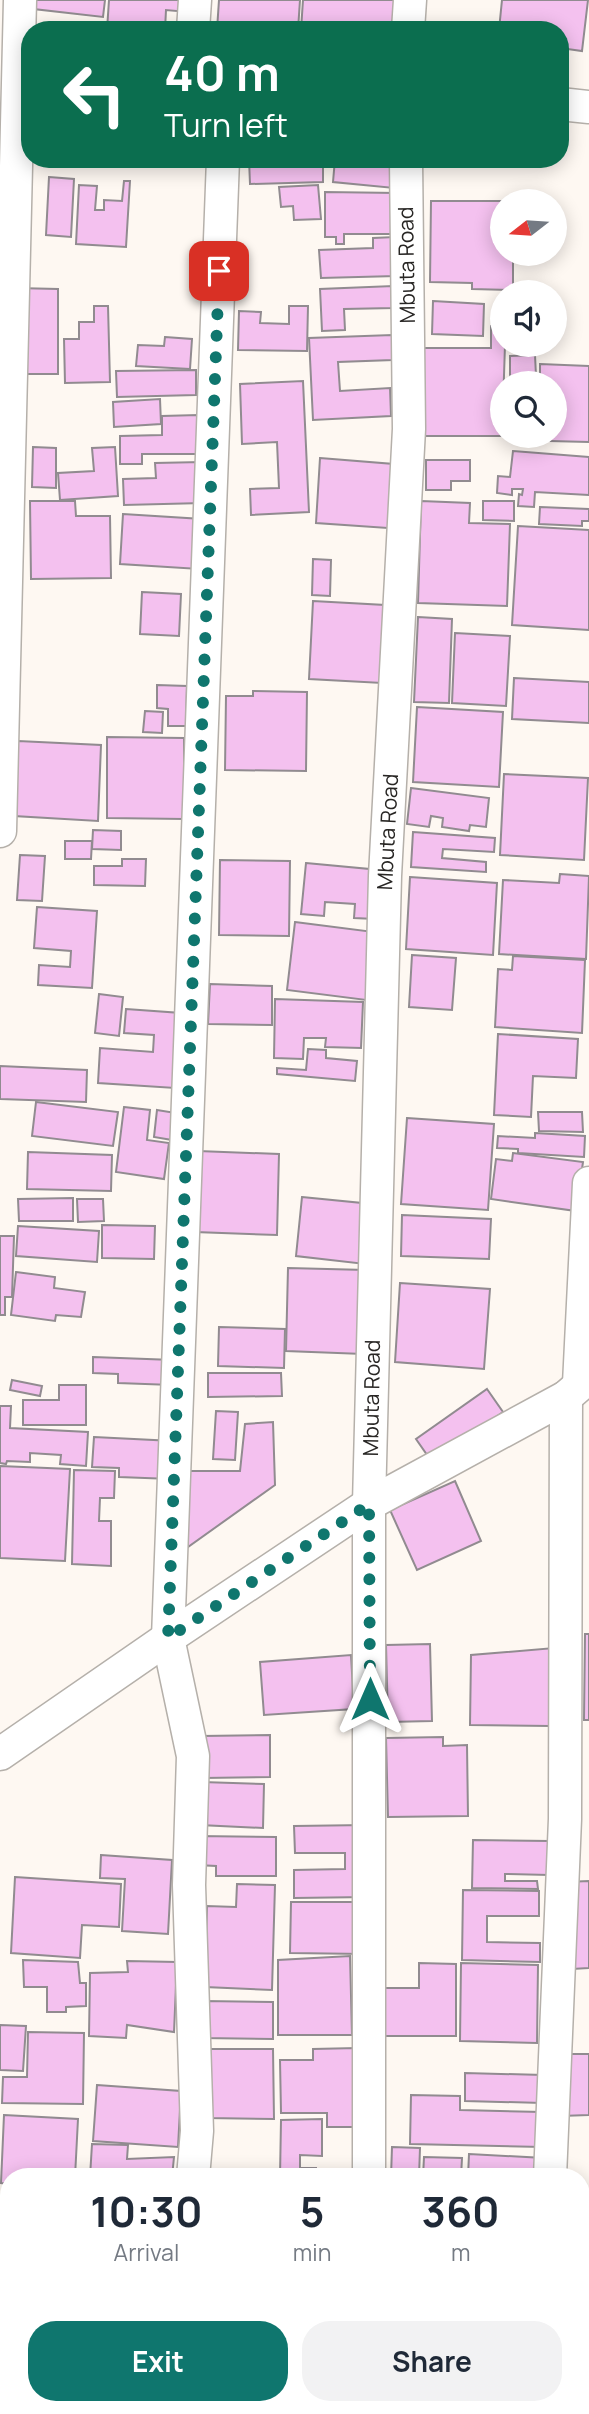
<!DOCTYPE html>
<style>
body{margin:0;font-family:Manrope,sans-serif;background:#f2f2f3;color:#1f2937;height:100vh;display:flex;flex-direction:column;font-size:26px;white-space:nowrap}
*{box-sizing:border-box;margin:0}
p{font-size:23px;color:#747a83}
.icon{flex:none;width:38px;height:38px;fill:none;stroke:currentColor;stroke-width:2;stroke-linecap:round;stroke-linejoin:round}
.map{position:relative;flex:1;overflow:hidden}
.panel{position:absolute;left:0px;top:2168px;width:590px;height:247px;display:flex;flex-direction:column;background:#fff;border-radius:28px 28px 0 0;box-shadow:0 4px 18px #0003}
.panel>*{flex:none}
.top-card{position:absolute;left:21px;top:21px;width:548px;height:147px;border-radius:28px;box-shadow:0 4px 18px #0003;background:#0b6e4f;color:#fff;overflow:hidden}
.needle{width:46px;rotate:253deg}
.controls{position:absolute;left:490px;top:189px;display:grid;gap:14px}
.controls a{display:grid;place-items:center;width:77px;height:77px;border-radius:50%;background:#fff;box-shadow:0 4px 18px #0003;font-size:35px}
.pin{position:absolute;display:grid;place-items:center;width:60px;height:60px;color:#fff;margin:-30px;border-radius:14px;box-shadow:0 4px 10px #0006}
.me{position:absolute;width:77px;margin:-38px;rotate:0deg;stroke-linejoin:round;filter:drop-shadow(0 0 5px #0008)}
.turn{display:flex;align-items:center;gap:24px;height:147px;padding:0 28px;font-size:32px}
.turn .icon{width:91px;height:91px;stroke-width:2.5}
.turn b{display:block;font-size:49px;line-height:60px}
.eta{display:flex;justify-content:space-evenly;align-items:center;height:119px;text-align:center}
.eta b{font-size:42px;font-weight:700;line-height:49px}
.cta{display:flex;gap:14px;margin-top:auto;padding:14px 28px}
.cta a{flex:1;height:80px;border-radius:28px;background:#0f766e;color:#fff;font-size:28px;font-weight:700;line-height:80px;text-align:center}
.cta a+a{background:#f2f2f3;color:#1f2937}
.map>svg:first-child{display:block}
.building{fill:#f4c1ef;stroke:#918b90;stroke-width:2}
.lines{fill:none;stroke-linecap:round;stroke-linejoin:round}
.minor-casing{stroke:#b5b0aa;stroke-width:35}
.minor{stroke:#fff;stroke-width:32}
.route{stroke:#0f766e;stroke-width:12;stroke-dasharray:0 21.6}
.labels{text-anchor:middle;stroke-width:5;stroke-linejoin:round;paint-order:stroke}
.street-label{font-size:21px;fill:#282624;stroke:#fff}
</style>
<div class="map">
<svg width="589" height="2414" viewBox="0 0 589 2414">
<rect width="100%" height="100%" fill="#fef8f2"/>
<g class="building">
<path d="M26,0H105L103,17L25,8Z"/>
<path d="M109,0H189L188,12L166,10L165,30H107Z"/>
<path d="M219,0H300L298,30H217Z"/>
<path d="M303,0H396L394,30H301Z"/>
<path d="M502,0H588L582,51L560,48V30H499Z"/>
<path d="M249,159H323V182L250,184Z"/>
<path d="M335,159H397L394,188L333,182Z"/>
<path d="M49,177L74,179L71,237L46,235Z"/>
<path d="M124,181H130L126,247L76,244L79,185L97,186L95,210H104V200L122,201Z"/>
<path d="M318,185L321,219L294,220L293,206L281,207L279,187Z"/>
<path d="M325,192L397,193L396,234H344V244H336V237H325Z"/>
<path d="M431,201H513H502V254H513V290L472,289V283L430,282Z"/>
<path d="M395,237L396,276L321,278L319,250L373,248V238Z"/>
<path d="M393,286L394,308L344,309L345,330L322,331L320,289Z"/>
<path d="M16,288L58,289V374H16Z"/>
<path d="M433,301L484,304L483,336L432,334Z"/>
<path d="M94,306H108L110,382L65,383L64,339H79V322H94Z"/>
<path d="M289,306H308L307,351L238,350L239,311L261,312L260,323L289,324Z"/>
<path d="M491,326H502V345H505L502,436H505H421V348H491Z"/>
<path d="M392,335L393,360L338,362L340,391L390,388L391,416L313,420L309,338Z"/>
<path d="M165,337L192,339L190,369L136,366L138,345L164,346Z"/>
<path d="M535,355L536,376L510,377V356Z"/>
<path d="M540,364L589,366V442L510,440V436H555V383H511V380L540,381Z"/>
<path d="M196,370V395L117,397L116,371Z"/>
<path d="M303,381L309,512L251,515L250,489L279,488L277,442L242,444L240,384Z"/>
<path d="M160,399L161,424L114,427L113,402Z"/>
<path d="M198,415V454H142V464H120V436L162,435V416Z"/>
<path d="M33,447L56,448V488L32,487Z"/>
<path d="M115,447L118,496L60,500L58,473L94,471L92,448Z"/>
<path d="M513,451L589,457V495L535,492L534,507L518,506L519,494L522,495L523,489H512V495L497,493L498,476L510,477Z"/>
<path d="M320,458L406,465L402,529L316,523Z"/>
<path d="M426,460H470V481H451V490H426Z"/>
<path d="M202,462L203,503L124,505L123,479L156,478L155,463Z"/>
<path d="M30,501H75L76,516H110L111,578L31,579Z"/>
<path d="M421,501L470,503L469,523L510,524L507,606L418,603Z"/>
<path d="M483,501H514V521L483,520Z"/>
<path d="M540,507L589,509V521H582V526L539,524Z"/>
<path d="M123,514L202,519L199,569L120,564Z"/>
<path d="M518,526L589,530V630L512,625Z"/>
<path d="M313,559L331,560L330,596L312,595Z"/>
<path d="M142,592L181,594L179,636L140,634Z"/>
<path d="M313,601L385,605L382,683L309,679Z"/>
<path d="M418,617L452,619L449,703L414,702Z"/>
<path d="M455,633L510,636L506,706L452,703Z"/>
<path d="M514,678L589,682V723L512,719Z"/>
<path d="M157,685L187,686L186,726H168V709L157,708Z"/>
<path d="M253,691L307,692L306,771L225,770L226,696H253Z"/>
<path d="M417,707L503,712L499,787L413,782Z"/>
<path d="M145,711L163,712L162,733L143,732Z"/>
<path d="M107,737L184,738V819L107,818Z"/>
<path d="M18,741L101,745L98,821L14,816Z"/>
<path d="M504,774L588,778L584,860L500,855Z"/>
<path d="M411,788L489,798L486,827L470,825L469,831L442,827L443,818L431,816L429,827L407,824Z"/>
<path d="M93,830L121,831V850L92,849Z"/>
<path d="M413,832L495,838L494,852L443,849L442,858L486,862V872L411,867Z"/>
<path d="M65,841H92L91,859H65Z"/>
<path d="M20,855L45,856L42,901L17,900Z"/>
<path d="M122,859H146L145,886L94,885V866H122Z"/>
<path d="M220,860L290,861L289,936L219,935Z"/>
<path d="M306,863L380,870L375,919L354,918L355,904L325,902L324,916L301,914Z"/>
<path d="M560,874L589,876L586,959L499,954L503,880L559,883Z"/>
<path d="M410,877L497,883L493,955L406,949Z"/>
<path d="M37,907L97,911L92,988L38,985L39,965L70,967L71,951L34,948Z"/>
<path d="M295,922L374,932L366,1000L287,990Z"/>
<path d="M412,955L456,958L452,1010L409,1007Z"/>
<path d="M513,956L585,960L582,1033L495,1027L498,969L512,970Z"/>
<path d="M210,984L272,986V1025L208,1024Z"/>
<path d="M99,994L123,997L119,1036L95,1033Z"/>
<path d="M275,999L363,1002L361,1048L325,1047L326,1038H304L303,1059L274,1058Z"/>
<path d="M126,1009L181,1013L175,1088L98,1083L100,1048L153,1052L154,1035L124,1033Z"/>
<path d="M498,1034L578,1039L576,1078L533,1076L531,1117L494,1115Z"/>
<path d="M308,1049L326,1050V1058L357,1061L355,1081L277,1074V1068L306,1070Z"/>
<path d="M0,1066L87,1070L86,1102L0,1099Z"/>
<path d="M36,1102L118,1112L113,1146L32,1136Z"/>
<path d="M124,1107L150,1110L147,1140L169,1143L164,1179L116,1172Z"/>
<path d="M157,1110L182,1114L178,1141L154,1137Z"/>
<path d="M538,1112H582L583,1132L539,1131Z"/>
<path d="M407,1118L494,1124L488,1210L401,1204Z"/>
<path d="M535,1133L585,1136L584,1157L518,1153V1149L497,1148L498,1136L535,1138Z"/>
<path d="M198,1151L279,1154L277,1235L195,1232Z"/>
<path d="M28,1152L112,1155L111,1191L27,1189Z"/>
<path d="M513,1153L583,1162L576,1211L491,1199L496,1159L512,1161Z"/>
<path d="M302,1197L372,1204L365,1264L296,1256Z"/>
<path d="M73,1198V1221H19L18,1199Z"/>
<path d="M77,1199H103L104,1221L78,1222Z"/>
<path d="M402,1215L491,1219L489,1259L401,1256Z"/>
<path d="M102,1225L155,1226L154,1259L102,1258Z"/>
<path d="M18,1226L99,1231L97,1262L16,1256Z"/>
<path d="M0,1236H14L12,1297H5V1315H0Z"/>
<path d="M288,1268L366,1270L363,1354L286,1351Z"/>
<path d="M16,1272L55,1277L54,1288L85,1292L81,1317L56,1315L55,1321L11,1315Z"/>
<path d="M400,1283L490,1289L484,1369L395,1362Z"/>
<path d="M219,1327L285,1329L284,1368L218,1366Z"/>
<path d="M93,1357L173,1360L172,1385L118,1383V1374L93,1373Z"/>
<path d="M208,1373H281L282,1396L208,1397Z"/>
<path d="M12,1380L42,1386L40,1396L10,1390Z"/>
<path d="M59,1385H86V1425H23V1400H59Z"/>
<path d="M487,1389L503,1412L432,1462L416,1439Z"/>
<path d="M0,1406H11L10,1428L88,1432L86,1466L60,1464L61,1455L30,1453V1462L7,1461L6,1464L0,1463Z"/>
<path d="M216,1411L238,1412L235,1460L213,1459Z"/>
<path d="M273,1422L275,1485L188,1547V1471H240L245,1424Z"/>
<path d="M94,1437L173,1441L171,1479L119,1477V1468L92,1467Z"/>
<path d="M0,1466L70,1469L65,1561L0,1558Z"/>
<path d="M74,1470L115,1471L114,1498H100L99,1521H111V1566L72,1564Z"/>
<path d="M455,1481L481,1541L417,1570L390,1510Z"/>
<path d="M585,1634H589V1720H584Z"/>
<path d="M430,1644L432,1721L388,1722L386,1645Z"/>
<path d="M554,1648L550,1726L470,1725L471,1655Z"/>
<path d="M351,1655L354,1709L264,1715L260,1662Z"/>
<path d="M270,1735V1777L203,1778L202,1736Z"/>
<path d="M443,1737V1746L467,1745L468,1816L388,1817L386,1738Z"/>
<path d="M202,1782L264,1784L263,1828L200,1825Z"/>
<path d="M366,1825L368,1897L294,1898V1870L345,1869V1853H295L294,1826Z"/>
<path d="M197,1836L276,1837V1876H216V1866L197,1865Z"/>
<path d="M473,1840L549,1841V1875L505,1874V1881H537L538,1889L472,1888Z"/>
<path d="M101,1855L172,1860L168,1934L122,1931L125,1879L100,1878Z"/>
<path d="M15,1877L121,1884L119,1927L82,1925L80,1958L11,1953Z"/>
<path d="M589,1881V1968L572,1969L566,1882Z"/>
<path d="M237,1884L275,1885L272,1990L205,1987L207,1906L236,1907Z"/>
<path d="M463,1890L539,1891V1916H487V1942L540,1943V1962L462,1960Z"/>
<path d="M291,1902H365V1954L290,1953Z"/>
<path d="M350,1956L352,2035H278V1960Z"/>
<path d="M23,1960L78,1962L80,1983H86V2006L66,2007V2012H47V1987H24Z"/>
<path d="M127,1961L177,1962L174,2032L127,2025L126,2038L89,2036L90,1973L128,1972Z"/>
<path d="M419,1963L456,1964V2036H382V1988H419Z"/>
<path d="M461,1963L538,1965L537,2043L460,2041Z"/>
<path d="M203,2001L273,2002V2039L202,2038Z"/>
<path d="M0,2025L26,2026L23,2071L0,2070Z"/>
<path d="M28,2032L84,2033L83,2104L2,2103L3,2077H27Z"/>
<path d="M357,2048L358,2127H327V2113H281L280,2060H313V2049Z"/>
<path d="M206,2049H273L274,2119L207,2118Z"/>
<path d="M559,2054H589V2115L561,2116Z"/>
<path d="M465,2073L543,2075L542,2103L465,2101Z"/>
<path d="M97,2085L181,2091L178,2147L93,2141Z"/>
<path d="M411,2095L460,2096V2110L542,2112V2147L410,2144Z"/>
<path d="M4,2115L78,2119L75,2177H9V2184L1,2183Z"/>
<path d="M322,2119V2156L300,2155V2168H316V2177H280L281,2120Z"/>
<path d="M92,2144L128,2145L127,2159L174,2157L172,2177H90Z"/>
<path d="M392,2147L420,2148L419,2177H391Z"/>
<path d="M469,2154L544,2158L543,2177H468Z"/>
<path d="M424,2157L462,2158L461,2177H423Z"/>
<path d="M3,2192H9V2236L0,2235Z"/>
<path d="M0,2246L9,2247V2319L0,2318Z"/>
<rect x="581" y="2279" width="8" height="76"/>
<path d="M0,2390L9,2393V2406H13L12,2414H0Z"/>
<path d="M19,2406H68L67,2414H18Z"/>
<path d="M72,2406H113L112,2412L96,2409L95,2414H71Z"/>
<path d="M118,2406H143L151,2408L150,2414H116Z"/>
<rect x="202" y="2406" width="68" height="8"/>
<rect x="273" y="2406" width="71" height="8"/>
<path d="M382,2406H455V2414H381Z"/>
<rect x="462" y="2409" width="25" height="5"/>
</g>
<g class="lines">
<defs>
<g id="minor">
<path d="M193,30L195,0"/>
<path d="M408,30L410,0"/>
<path d="M560,104L589,107"/>
<path d="M0,831L20,0"/>
<path d="M579,1384L589,1183"/>
<path d="M0,1754L168,1638L369,1504L566,1397L589,1377"/>
<path d="M193,2177L197,2131L189,1885L193,1756L168,1638L223,159"/>
<path d="M369,2177V1504L385,876L409,429L406,159"/>
<path d="M550,2177L565,1819L566,1397"/>
<path d="M173,2414V2406"/>
<path d="M367,2414V2406"/>
<path d="M542,2414V2406"/>
</g>
</defs>
<use href="#minor" class="minor-casing"/>
<use href="#minor" class="minor"/>
</g>
<g class="lines">
<path class="route" d="M219,271L168,1638L369,1504L370,1699"/>
</g>
<g class="labels">
<g class="street-label">
<text transform="translate(407 265) rotate(-91)" y="7">Mbuta Road</text>
<text transform="translate(388 832) rotate(-87)" y="7">Mbuta Road</text>
<text transform="translate(372 1398) rotate(-89)" y="7">Mbuta Road</text>
</g>
</g>
</svg>
<div class="controls">
<a><svg class="needle" viewBox="-14 -14 28 28"><path d="M0-13l5 13h-10z" fill="#e53935"/><path d="M0 13l5-13h-10z" fill="#747a83"/></svg></a>
<a><svg class="icon" aria-label="sound" viewBox="0 0 24 24"><path d="M4 9h4l5-4v14l-5-4H4zM17 9q2 3 0 6"/></svg></a>
<a><svg class="icon" aria-label="search" viewBox="0 0 24 24"><circle cx="10" cy="10" r="6"/><path d="M15 15l6 6"/></svg></a>
</div>
<div class="pin" style="left:219px;top:271px;background:#d93025"><svg class="icon" aria-label="arrive" viewBox="0 0 24 24"><path d="M6 21V4h12l-3 4 3 4H6"/></svg></div>
<svg class="me" style="left:370px;top:1699px" viewBox="-20 -20 40 40"><path d="M0-17L14 15 0 8-14 15z" fill="#0f766e" stroke="#fff" stroke-width="4"/></svg>
<div class="top-card">
<div class="turn"><svg class="icon" aria-label="left" viewBox="0 0 24 24"><path d="M17 20v-9H6M10 6l-5 5 5 5"/></svg><div><b>40 m</b>Turn left</div></div>
</div>
<section class="panel">
<div class="eta">
<div><b>10:30</b><p>Arrival</p></div>
<div><b>5</b><p>min</p></div>
<div><b>360</b><p>m</p></div>
</div>
<div class="cta"><a>Exit</a><a>Share</a></div>
</section>
</div>
